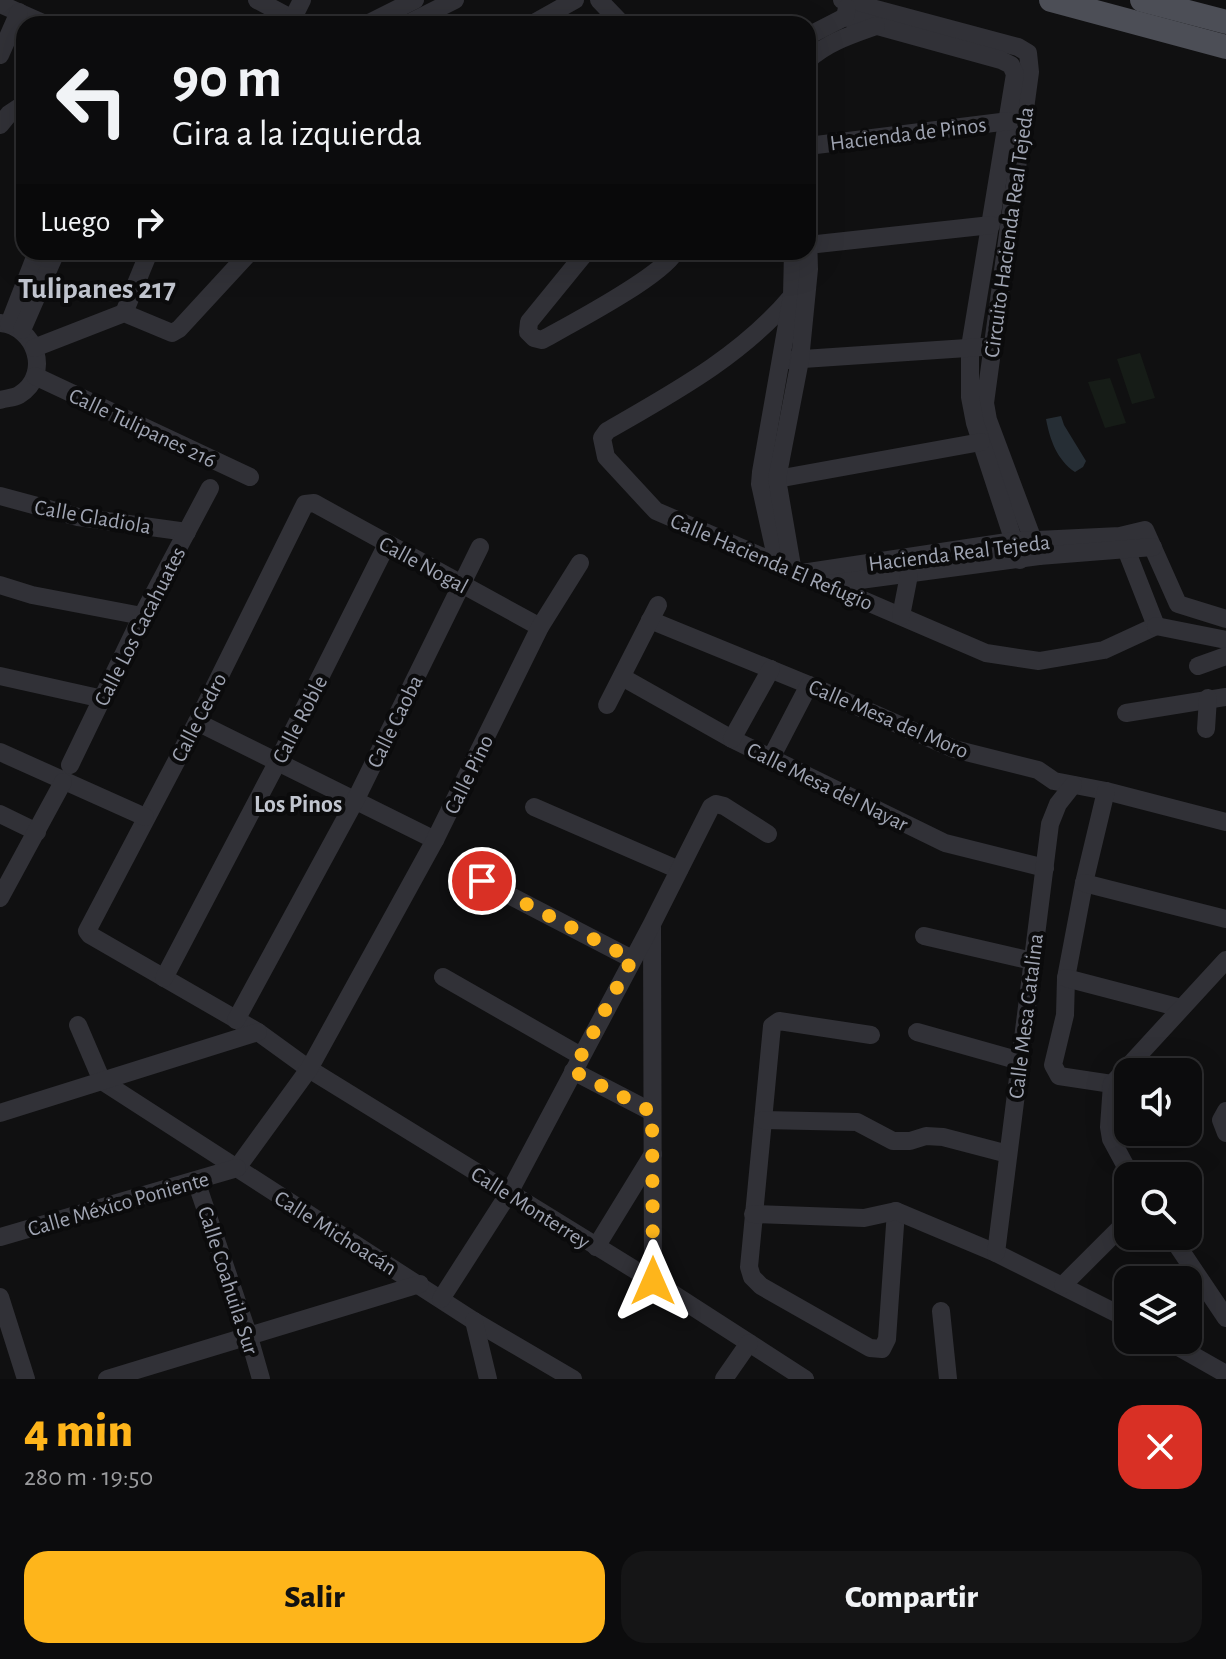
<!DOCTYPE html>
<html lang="es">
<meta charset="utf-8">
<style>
body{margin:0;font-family:"Alegreya Sans",sans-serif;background:#151516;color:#f1f3f6;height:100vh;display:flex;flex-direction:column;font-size:30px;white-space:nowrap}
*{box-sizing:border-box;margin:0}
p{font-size:26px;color:#9a9b9d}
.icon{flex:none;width:44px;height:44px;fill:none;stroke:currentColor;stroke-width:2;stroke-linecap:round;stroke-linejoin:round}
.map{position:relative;height:1379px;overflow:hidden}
.side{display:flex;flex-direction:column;background:#0c0c0d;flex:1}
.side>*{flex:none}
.banner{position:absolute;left:16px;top:16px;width:800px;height:244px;border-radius:24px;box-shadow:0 8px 32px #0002,0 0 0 2px #2c2c2e;background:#0c0c0d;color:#f1f3f6;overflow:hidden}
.buttons{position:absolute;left:1114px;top:1058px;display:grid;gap:16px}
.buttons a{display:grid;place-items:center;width:88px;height:88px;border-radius:16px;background:#0c0c0d;box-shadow:0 8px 32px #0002,0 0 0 2px #2c2c2e;font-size:40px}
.pin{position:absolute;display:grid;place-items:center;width:68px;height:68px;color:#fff;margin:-34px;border:4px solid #fff;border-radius:50%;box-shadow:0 2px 8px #0007}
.me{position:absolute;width:88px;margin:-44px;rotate:0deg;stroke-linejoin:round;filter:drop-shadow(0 0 6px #0008)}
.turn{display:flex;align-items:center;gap:28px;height:168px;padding:0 24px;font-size:36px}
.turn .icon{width:104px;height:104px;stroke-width:2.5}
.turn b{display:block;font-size:56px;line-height:68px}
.then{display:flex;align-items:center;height:76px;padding:0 24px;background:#0003;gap:16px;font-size:30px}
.round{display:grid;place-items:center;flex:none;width:84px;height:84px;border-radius:24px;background:#151516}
.headline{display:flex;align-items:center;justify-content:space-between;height:136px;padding:0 24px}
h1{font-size:48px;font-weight:800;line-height:60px;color:#feb51b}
.action{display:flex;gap:16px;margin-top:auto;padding:16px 24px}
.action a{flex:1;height:92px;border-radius:24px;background:#feb51b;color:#111;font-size:32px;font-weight:800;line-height:92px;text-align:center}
.action a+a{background:#151516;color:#f1f3f6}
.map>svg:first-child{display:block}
.green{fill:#161c17}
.water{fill:#262e35}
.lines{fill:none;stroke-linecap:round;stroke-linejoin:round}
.minor{stroke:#313137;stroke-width:18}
.major{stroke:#4c4e56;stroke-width:24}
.route{stroke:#feb51b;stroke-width:14;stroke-dasharray:0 25.2}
.labels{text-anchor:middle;stroke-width:8;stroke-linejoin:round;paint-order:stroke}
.street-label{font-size:22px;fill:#a0a5b3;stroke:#0b0b0c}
.neighbourhood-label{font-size:24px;font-weight:bold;fill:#c1c5cf;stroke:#0b0b0c}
.district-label{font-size:30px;font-weight:bold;fill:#c1c5cf;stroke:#0b0b0c}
</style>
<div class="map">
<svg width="1226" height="1379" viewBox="0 0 1226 1379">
<rect width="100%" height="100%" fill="#101011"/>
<g class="green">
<path d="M1140,353L1155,398L1132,404L1117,359Z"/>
<path d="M1110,378L1126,423L1105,428L1088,382Z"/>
</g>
<path class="water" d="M1061,416L1064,425L1086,461L1083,467L1075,472C1057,460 1050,440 1046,419Z"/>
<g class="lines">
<g class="minor">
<path d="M257,0L302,24"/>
<path d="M599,0L622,24"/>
<path d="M842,0L1018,47L1028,53L1030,72L985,403L988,420L1039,556"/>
<path d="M0,4L45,24"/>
<path d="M845,17L1001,60L1011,65L1015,74L970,347V397L975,423L1020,560"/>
<path d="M293,18L302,0"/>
<path d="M367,24L415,0"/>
<path d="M407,24L455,0"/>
<path d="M532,24L575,0"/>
<path d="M808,36L845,17L847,8"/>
<path d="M0,55L19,12"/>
<path d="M808,60C828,42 851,35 876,26"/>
<path d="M0,125L9,114L24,104"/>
<path d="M808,146L1009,121"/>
<path d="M808,245L991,225"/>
<path d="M586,252L529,322L528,332L534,338L542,340C571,324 661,277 675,252"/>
<path d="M792,296C742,356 673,393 607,431L602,438L606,457L656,511L986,653L1039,661L1104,650L1156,626"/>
<path d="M124,313L149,252"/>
<path d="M0,323C36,326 52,375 19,395C14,398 6,398 0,400"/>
<path d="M9,324L37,252"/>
<path d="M22,330L56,252"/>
<path d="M34,348L124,313L172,333L179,329L250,252"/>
<path d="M788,360L982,347"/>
<path d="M35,376L250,477"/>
<path d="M777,479L981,442"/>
<path d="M0,496L78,517L187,532"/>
<path d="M1122,539L1156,626"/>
<path d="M778,566L760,484L761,472L792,296L793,252"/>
<path d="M793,572L777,479L800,360L809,269L808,235"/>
<path d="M802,573L1014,541L1120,536L1145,530L1178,604L1226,619"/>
<path d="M830,584L1039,556L1153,547"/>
<path d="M0,585L32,595L142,616"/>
<path d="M901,616L909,575"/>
<path d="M650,620L809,685L954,749L1038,770L1054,781L1106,791L1226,822"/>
<path d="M1156,626L1226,640"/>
<path d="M540,627L314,503L305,504L197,722L87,931L90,935L258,1032L309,1069L653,1281L805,1379"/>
<path d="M1198,666L1226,656"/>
<path d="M0,676L103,699"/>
<path d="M622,677L732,739L945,843L1045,868"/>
<path d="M607,705L658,605"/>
<path d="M1126,713L1226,697"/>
<path d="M197,722L435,840"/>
<path d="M1206,729L1208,698"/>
<path d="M732,739L771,669"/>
<path d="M0,752L145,817"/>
<path d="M771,758L809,685"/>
<path d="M70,765L142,616L210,488"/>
<path d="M1106,791L1084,883L1066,978L1065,1015L1053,1065L1059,1076L1112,1084"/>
<path d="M534,807L679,870"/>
<path d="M0,814L37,832"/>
<path d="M482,881L632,959"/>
<path d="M1084,883L1226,919"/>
<path d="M0,898L63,782"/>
<path d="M652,927L653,1281"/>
<path d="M924,936L1032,961"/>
<path d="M443,977L581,1056"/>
<path d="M164,978L278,761L387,544"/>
<path d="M1066,978L1181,1008"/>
<path d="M236,1020L355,801L480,547"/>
<path d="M78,1025L102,1081L474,1321L573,1379"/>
<path d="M917,1032L1020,1061"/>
<path d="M871,1035L779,1021L772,1026L749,1267L752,1277L761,1286L870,1348L882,1349L887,1339L896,1211"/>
<path d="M573,1071L652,1112"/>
<path d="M1226,1111L1221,1120L1226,1133"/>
<path d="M0,1113L258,1032"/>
<path d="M763,1120L857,1122L893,1141H910L926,1136L943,1137L1008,1154"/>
<path d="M237,1168L309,1069L435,840L540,627L580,563"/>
<path d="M1131,1176L1111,1139L1109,1127L1112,1084L1226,960"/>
<path d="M196,1181L249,1337L261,1379"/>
<path d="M753,1214L864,1218L896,1211L996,1253L1128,1319"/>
<path d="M1171,1236L1226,1318"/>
<path d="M0,1237L237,1168"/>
<path d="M596,1247L653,1154"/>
<path d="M996,1253L1050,824L1058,804L1073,785"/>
<path d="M1063,1285L1128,1220"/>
<path d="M0,1297L26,1379"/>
<path d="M441,1299L509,1193L652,924L711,807L716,804L724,806L768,834"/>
<path d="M941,1311L948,1379"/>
<path d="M474,1321L488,1379"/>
<path d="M1166,1340L1226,1374"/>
<path d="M107,1379L420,1284"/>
<path d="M724,1379L749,1343"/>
</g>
<g class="major">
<path d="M1051,0L1226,47"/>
<path d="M1142,0L1226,22"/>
</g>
</g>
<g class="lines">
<path class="route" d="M482,881L632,959L573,1071L652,1112L653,1281"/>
</g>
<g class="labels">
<g class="street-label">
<text transform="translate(908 133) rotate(-7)" y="8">Hacienda de Pinos</text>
<text transform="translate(1008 232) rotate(-82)" y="8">Circuito Hacienda Real Tejeda</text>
<text transform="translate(143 427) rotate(25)" y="8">Calle Tulipanes 216</text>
<text transform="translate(93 516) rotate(10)" y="8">Calle Gladiola</text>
<text transform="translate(959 552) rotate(-7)" y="8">Hacienda Real Tejeda</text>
<text transform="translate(772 561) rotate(23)" y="8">Calle Hacienda El Refugio</text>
<text transform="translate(424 564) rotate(28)" y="8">Calle Nogal</text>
<text transform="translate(139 626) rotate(-63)" y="8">Calle Los Cacahuates</text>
<text transform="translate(198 717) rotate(-63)" y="8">Calle Cedro</text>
<text transform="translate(889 718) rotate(23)" y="8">Calle Mesa del Moro</text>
<text transform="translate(299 719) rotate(-63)" y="8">Calle Roble</text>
<text transform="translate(394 721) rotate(-64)" y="8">Calle Caoba</text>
<text transform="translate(468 774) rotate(-64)" y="8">Calle Pino</text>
<text transform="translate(828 786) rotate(26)" y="8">Calle Mesa del Nayar</text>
<text transform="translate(1025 1016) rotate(-83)" y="8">Calle Mesa Catalina</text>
<text transform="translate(118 1203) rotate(-16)" y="8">Calle México Poniente</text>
<text transform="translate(531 1207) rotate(32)" y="8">Calle Monterrey</text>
<text transform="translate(336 1232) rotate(32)" y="8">Calle Michoacán</text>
<text transform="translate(229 1280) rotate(72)" y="8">Calle Coahuila Sur</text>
</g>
<g class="neighbourhood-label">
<text x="298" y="812">Los Pinos</text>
</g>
<g class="district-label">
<text x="97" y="298">Tulipanes 217</text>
</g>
</g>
</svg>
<div class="buttons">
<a><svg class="icon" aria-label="sound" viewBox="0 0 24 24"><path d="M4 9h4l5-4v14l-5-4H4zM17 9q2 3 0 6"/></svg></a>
<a><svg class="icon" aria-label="search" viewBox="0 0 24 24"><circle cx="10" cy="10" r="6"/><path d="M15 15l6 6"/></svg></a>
<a><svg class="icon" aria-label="layers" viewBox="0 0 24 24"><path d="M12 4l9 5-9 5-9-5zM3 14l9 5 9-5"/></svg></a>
</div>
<div class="pin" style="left:482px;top:881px;background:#d93025"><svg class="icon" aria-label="arrive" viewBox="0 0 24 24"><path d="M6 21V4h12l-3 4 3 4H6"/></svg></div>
<svg class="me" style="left:653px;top:1281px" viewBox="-20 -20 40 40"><path d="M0-17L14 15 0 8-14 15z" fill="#feb51b" stroke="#fff" stroke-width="4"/></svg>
<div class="banner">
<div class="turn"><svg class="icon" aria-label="left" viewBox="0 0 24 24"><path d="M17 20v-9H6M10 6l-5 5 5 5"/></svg><div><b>90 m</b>Gira a la izquierda</div></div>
<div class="then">Luego<svg class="icon" aria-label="right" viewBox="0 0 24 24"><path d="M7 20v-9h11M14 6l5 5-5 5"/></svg></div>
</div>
</div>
<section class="side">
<div class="headline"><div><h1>4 min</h1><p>280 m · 19:50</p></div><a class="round" style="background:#d93025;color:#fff"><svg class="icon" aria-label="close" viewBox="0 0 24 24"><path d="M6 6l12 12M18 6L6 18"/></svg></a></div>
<div class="action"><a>Salir</a><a>Compartir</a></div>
</section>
